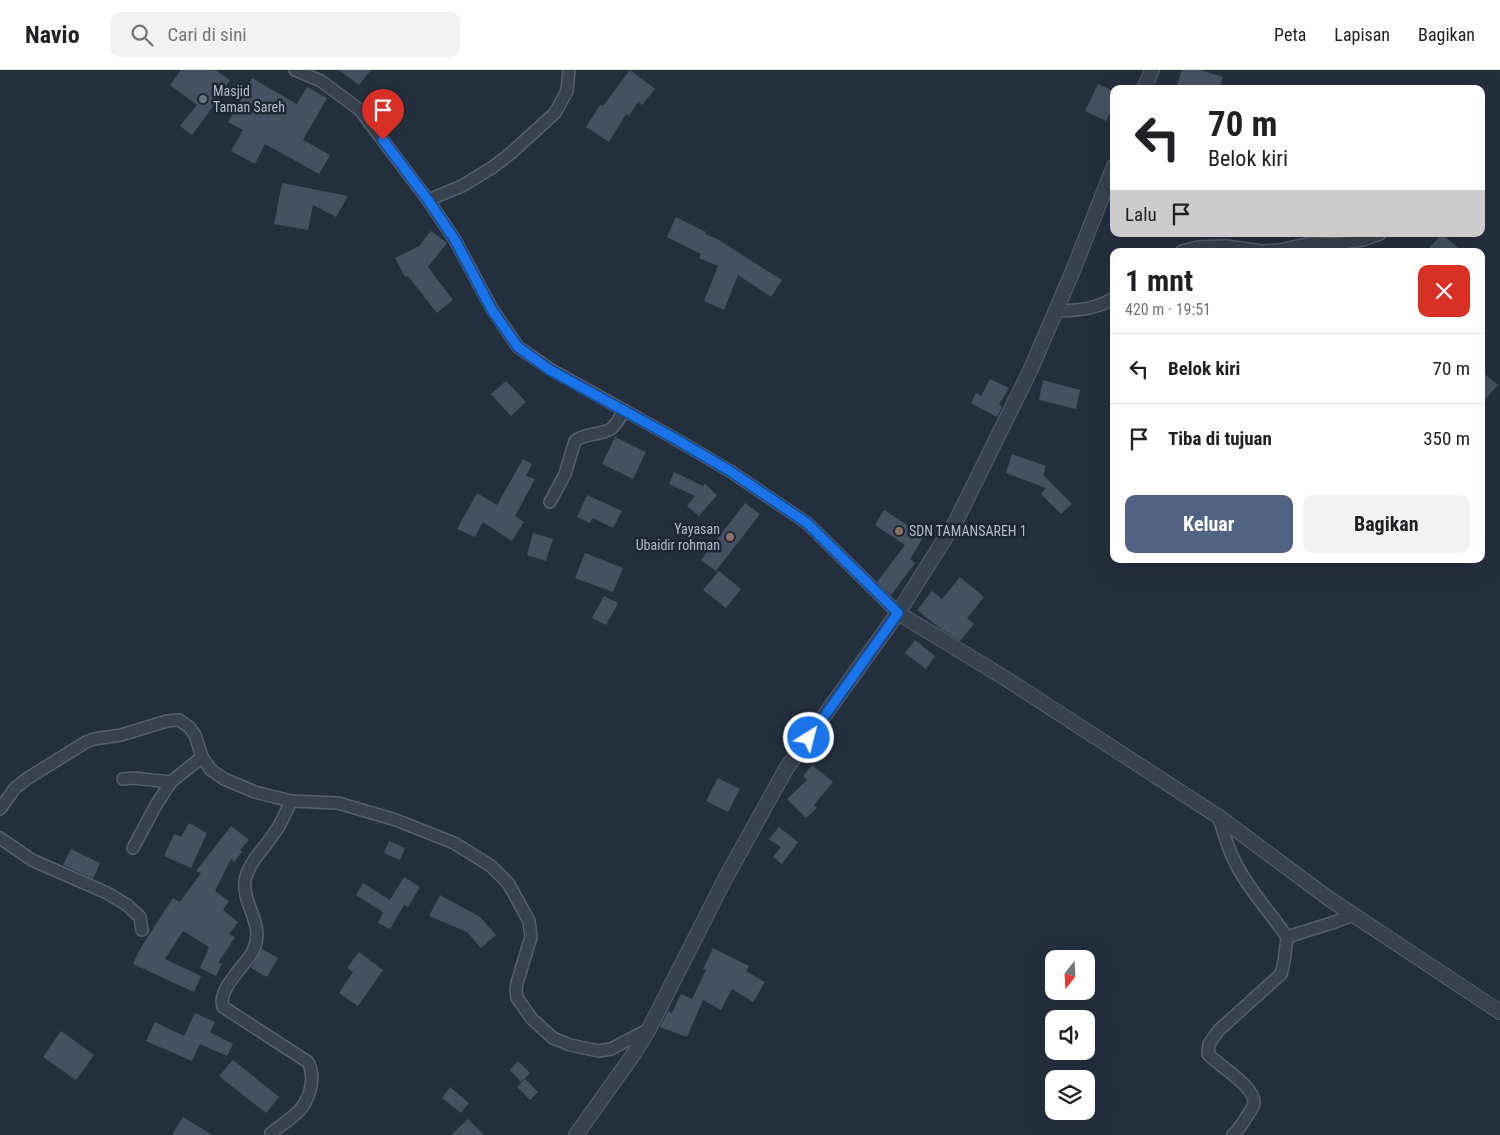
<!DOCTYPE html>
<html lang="id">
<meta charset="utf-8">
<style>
body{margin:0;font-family:"Roboto Condensed",sans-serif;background:#f2f2f2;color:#202124;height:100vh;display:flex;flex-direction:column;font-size:19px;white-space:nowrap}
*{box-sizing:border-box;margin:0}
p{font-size:16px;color:#757577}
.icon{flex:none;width:28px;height:28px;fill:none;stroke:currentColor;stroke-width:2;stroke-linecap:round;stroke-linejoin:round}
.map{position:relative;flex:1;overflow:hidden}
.drawer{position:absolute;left:1110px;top:178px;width:375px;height:315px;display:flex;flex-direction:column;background:#fff;border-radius:10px;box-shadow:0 5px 20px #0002}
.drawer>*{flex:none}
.hud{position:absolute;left:1110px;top:15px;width:375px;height:152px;border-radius:10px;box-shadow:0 5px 20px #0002;background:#fff;color:#202124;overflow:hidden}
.needle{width:32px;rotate:198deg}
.fabs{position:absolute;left:1045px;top:880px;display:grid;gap:10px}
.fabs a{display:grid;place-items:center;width:50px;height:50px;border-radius:10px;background:#fff;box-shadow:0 5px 20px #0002;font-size:25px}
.pin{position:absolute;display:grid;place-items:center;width:42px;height:42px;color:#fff;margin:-51px -21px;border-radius:50% 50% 50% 0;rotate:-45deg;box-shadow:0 0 5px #0007}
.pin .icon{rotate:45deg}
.me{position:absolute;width:55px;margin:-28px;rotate:36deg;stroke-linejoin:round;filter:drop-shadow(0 0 4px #0008)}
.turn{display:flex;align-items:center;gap:18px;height:105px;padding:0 15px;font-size:22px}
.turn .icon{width:65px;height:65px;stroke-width:2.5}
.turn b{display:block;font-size:35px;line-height:42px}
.then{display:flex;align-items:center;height:48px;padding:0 15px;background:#0003;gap:10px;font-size:19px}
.round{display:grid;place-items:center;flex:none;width:52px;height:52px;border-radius:10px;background:#f2f2f2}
.overview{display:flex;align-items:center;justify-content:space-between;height:85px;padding:0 15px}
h1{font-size:30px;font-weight:700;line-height:38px}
.button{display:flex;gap:10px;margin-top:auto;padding:10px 15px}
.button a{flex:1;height:58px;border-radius:10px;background:#506383;color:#fff;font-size:20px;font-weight:700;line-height:58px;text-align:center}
.button a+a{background:#f2f2f2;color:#202124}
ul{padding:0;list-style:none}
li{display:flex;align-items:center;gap:15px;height:70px;padding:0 15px;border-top:1px solid #e0e0e0}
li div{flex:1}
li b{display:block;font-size:19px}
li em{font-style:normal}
header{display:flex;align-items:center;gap:30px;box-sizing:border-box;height:70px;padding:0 25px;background:#fff;border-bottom:1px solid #e0e0e0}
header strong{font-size:24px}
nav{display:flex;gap:28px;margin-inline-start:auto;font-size:18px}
.search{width:350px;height:45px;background:#f2f2f2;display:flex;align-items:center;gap:12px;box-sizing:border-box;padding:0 18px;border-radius:10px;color:#757577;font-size:19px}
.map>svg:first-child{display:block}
.building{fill:#455162}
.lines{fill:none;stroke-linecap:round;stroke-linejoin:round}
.minor-casing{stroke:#565f6c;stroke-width:14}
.tertiary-casing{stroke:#565f6c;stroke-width:16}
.minor{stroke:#38414e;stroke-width:11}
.tertiary{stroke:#38414e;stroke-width:14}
.route-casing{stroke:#114b97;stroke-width:12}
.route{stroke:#1a73e8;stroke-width:9}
.worship-dot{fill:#6b7280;stroke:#1d2633;stroke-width:2}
.education-dot{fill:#8d6e63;stroke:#1d2633;stroke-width:2}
.labels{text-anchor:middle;stroke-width:5;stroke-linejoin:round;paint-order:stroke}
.poi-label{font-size:14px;fill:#b4bcc9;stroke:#1d2633;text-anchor:start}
</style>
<header>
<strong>Navio</strong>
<div class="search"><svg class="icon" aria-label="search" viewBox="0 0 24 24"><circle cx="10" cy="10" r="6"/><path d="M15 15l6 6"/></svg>Cari di sini</div>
<nav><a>Peta</a><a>Lapisan</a><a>Bagikan</a></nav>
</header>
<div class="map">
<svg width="1500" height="1065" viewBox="0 0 1500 1065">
<rect width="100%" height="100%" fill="#242f3e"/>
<g class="building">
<path d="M181,0H215L230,10L206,46L192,65L180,56L197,35L170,15Z"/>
<path d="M339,0H371L359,15Z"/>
<path d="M630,0L655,19L642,35L638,32L629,46L626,44L609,72L586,57L600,35L603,36Z"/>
<path d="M1182,0H1200L1223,7L1219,19H1188L1177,15Z"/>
<path d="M252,8L297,34L307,17L327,28L303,70L330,85L319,104L265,74L255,94L231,81L243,60L228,52Z"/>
<path d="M1098,14L1114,21V35L1106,51L1085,41Z"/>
<path d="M282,113L348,126L336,147L313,135L308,160L274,154Z"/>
<path d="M676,147L706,162L705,164L717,169L782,210L771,227L738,205L724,240L704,231L718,196L699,188L701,184L667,167Z"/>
<path d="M431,161L447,173L428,197L453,230L437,243L408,206L405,207L395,188L419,176Z"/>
<path d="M1442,164L1462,181H1426Z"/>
<path d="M1481,301L1498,315L1481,334Z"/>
<path d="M990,309L1009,318L999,335L1002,337L997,347L971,333L976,323L981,326Z"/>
<path d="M1043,310L1080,320L1076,339L1039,330Z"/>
<path d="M506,311L526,332L511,346L491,324Z"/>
<path d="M615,367L646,382L633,409L602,394Z"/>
<path d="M1012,384L1046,396L1043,405L1072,434L1061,444L1041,424L1046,418L1006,403Z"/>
<path d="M523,389L532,394L526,406L535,409L515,446L524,452L512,471L483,452L475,467L457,459L477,423L497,435Z"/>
<path d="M674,402L703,416L705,414L717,425L699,446L687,436L695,426L669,414Z"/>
<path d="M587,425L622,441L613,458L593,448L590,453L577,447Z"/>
<path d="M745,433L760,444L716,501L701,490Z"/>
<path d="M884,440L924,466L910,489L915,493L891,525L877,512L905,475L875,455Z"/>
<path d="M533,463L553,469L546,491L527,485Z"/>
<path d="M585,483L623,498L613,522L575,508Z"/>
<path d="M719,501L741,519L726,538L703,520Z"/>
<path d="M960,507L984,527L967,548L974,554L960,571L941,559L917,540L932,521L942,529Z"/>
<path d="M604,526L618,533L606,555L592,548Z"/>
<path d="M915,570L935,586L926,599L905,583Z"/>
<path d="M812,695L833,712L814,735L817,738L806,748L787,729L807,710L803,706Z"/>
<path d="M718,708L740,719L728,742L706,731Z"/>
<path d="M189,753L207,763L191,798L164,786L174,764L181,767Z"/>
<path d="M231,756L249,770L240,780L242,782L234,792L231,789L215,821L229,831L223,840L238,852L229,864L235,867L218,893L222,894L216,906L200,898L209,877L183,861L165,889L201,906L194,922L133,894L140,879L173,828L180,832L201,803L196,801Z"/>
<path d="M779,757L798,772L782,794L773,787L781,777L769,769Z"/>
<path d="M389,771L405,778L400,790L384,783Z"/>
<path d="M71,779L100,793L93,809L63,795Z"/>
<path d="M404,807L420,817L408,837L404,835L390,859L378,853L383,842L356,825L363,813L390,830Z"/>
<path d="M440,825L480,847L496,865L481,878L467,862L429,846Z"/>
<path d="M713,878L749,896L746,901L765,912L753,932L732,919L721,940L703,930L687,967L660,957L668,941L672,943L681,924L692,929L706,900L703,899Z"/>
<path d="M262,879L278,888L267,907L251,898Z"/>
<path d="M359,882L383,900L358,936L339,923L353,902L347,898Z"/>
<path d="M195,943L215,952L210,962L233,974L227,986L200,974L192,991L146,971L155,952L184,966Z"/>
<path d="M61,961L94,985L76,1010L43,987Z"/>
<path d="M233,990L279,1027L266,1043L219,1006Z"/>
<path d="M518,991L530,1003L521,1012L510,1000Z"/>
<path d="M525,1009L538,1022L530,1030L517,1017Z"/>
<path d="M450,1017L469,1033L461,1043L442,1028Z"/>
<path d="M183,1047L212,1065H172Z"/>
<path d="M468,1049L484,1065H451Z"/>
</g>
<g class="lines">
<defs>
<g id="minor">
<path d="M295,0L321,11L360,40L428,130L455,170L492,239L518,277L550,299L672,367L730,401L807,453L898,543"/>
<path d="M428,130L462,116L493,97L511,83L555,43L567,21L569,0"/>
<path d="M1182,181L1198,177L1226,176L1262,181L1279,180L1311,173L1336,174L1363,170L1380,164"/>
<path d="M1056,241C1077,240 1095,240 1114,228"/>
<path d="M550,432L565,404L575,371C586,362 602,366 612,358C617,353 620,347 624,341"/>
<path d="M123,709L133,708L171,712"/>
<path d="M0,739L15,718L28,708L86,672L94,669L121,665L167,651L179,650L189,657L195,665L202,687L211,700L224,709L255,722L291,731L338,733L396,750L454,773L491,796L508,813L529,851L531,867L517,913L516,920L517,928L532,949L553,968L570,975L599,981L611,979L649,959"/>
<path d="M1219,747C1223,762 1228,778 1235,792C1248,819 1270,842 1287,867"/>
<path d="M0,768L32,790L107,823L127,835L140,847L142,860"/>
<path d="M133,778L156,735L171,712L202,687"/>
<path d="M271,1063C280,1056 291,1049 299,1041C310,1029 316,1007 308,992L223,937C217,919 245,896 253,881C266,855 242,835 245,811C248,792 266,777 275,762C282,753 286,741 291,731"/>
<path d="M1233,1065C1239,1059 1243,1053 1247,1046C1250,1042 1254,1037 1254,1032C1254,1016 1219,996 1208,984L1209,974L1219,960L1281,904L1284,892L1287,867L1335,852L1353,845"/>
</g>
<g id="tertiary">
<path d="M1144,19L1152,0"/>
<path d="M898,543L1008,610L1219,747L1328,828L1500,942"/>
<path d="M576,1065L633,985L649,959L725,809L786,699L898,543L956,451L1030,301L1072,203L1114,96"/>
</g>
</defs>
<use href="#minor" class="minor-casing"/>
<use href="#tertiary" class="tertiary-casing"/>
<use href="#minor" class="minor"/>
<use href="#tertiary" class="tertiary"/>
</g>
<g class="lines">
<defs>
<path id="route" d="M383,70L428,130L455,170L492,240L518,277L550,300L672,367L730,401L807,453L898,543L809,668"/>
</defs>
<use href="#route" class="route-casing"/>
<use href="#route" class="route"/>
</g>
<circle class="worship-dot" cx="203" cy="29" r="5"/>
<g class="education-dot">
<circle cx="899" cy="461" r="5"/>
<circle cx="730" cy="467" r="5"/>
</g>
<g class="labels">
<g class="poi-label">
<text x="213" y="26">Masjid<tspan x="213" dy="16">Taman Sareh</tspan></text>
<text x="720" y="464" text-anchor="end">Yayasan<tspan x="720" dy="16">Ubaidir rohman</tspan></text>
<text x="909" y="466">SDN TAMANSAREH 1</text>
</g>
</g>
</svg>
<div class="fabs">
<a><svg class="needle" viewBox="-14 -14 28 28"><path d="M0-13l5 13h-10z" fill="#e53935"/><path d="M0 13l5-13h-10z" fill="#757577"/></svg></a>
<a><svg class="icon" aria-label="sound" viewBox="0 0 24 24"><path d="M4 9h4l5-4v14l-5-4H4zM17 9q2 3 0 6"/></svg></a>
<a><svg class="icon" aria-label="layers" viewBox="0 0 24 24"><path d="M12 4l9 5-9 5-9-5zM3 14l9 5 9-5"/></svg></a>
</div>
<div class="pin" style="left:383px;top:70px;background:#d93025"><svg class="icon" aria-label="arrive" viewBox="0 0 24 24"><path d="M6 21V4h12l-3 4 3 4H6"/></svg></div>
<svg class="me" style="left:809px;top:668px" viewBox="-20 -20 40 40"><circle r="17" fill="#1a73e8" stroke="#fff" stroke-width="3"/><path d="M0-11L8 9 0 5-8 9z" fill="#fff"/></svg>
<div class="hud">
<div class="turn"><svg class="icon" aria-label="left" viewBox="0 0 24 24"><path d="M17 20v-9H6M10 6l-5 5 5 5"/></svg><div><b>70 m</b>Belok kiri</div></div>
<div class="then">Lalu<svg class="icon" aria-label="arrive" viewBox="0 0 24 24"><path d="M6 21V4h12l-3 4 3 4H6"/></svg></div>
</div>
<section class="drawer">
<div class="overview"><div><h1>1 mnt</h1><p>420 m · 19:51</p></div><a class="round" style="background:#d93025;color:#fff"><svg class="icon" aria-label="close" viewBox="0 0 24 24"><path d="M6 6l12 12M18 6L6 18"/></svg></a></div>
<ul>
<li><svg class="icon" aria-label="left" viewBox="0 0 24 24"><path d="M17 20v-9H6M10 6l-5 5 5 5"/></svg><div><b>Belok kiri</b></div><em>70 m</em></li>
<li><svg class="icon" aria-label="arrive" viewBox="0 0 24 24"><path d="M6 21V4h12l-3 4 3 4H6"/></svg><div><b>Tiba di tujuan</b></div><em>350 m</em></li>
</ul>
<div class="button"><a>Keluar</a><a>Bagikan</a></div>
</section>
</div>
